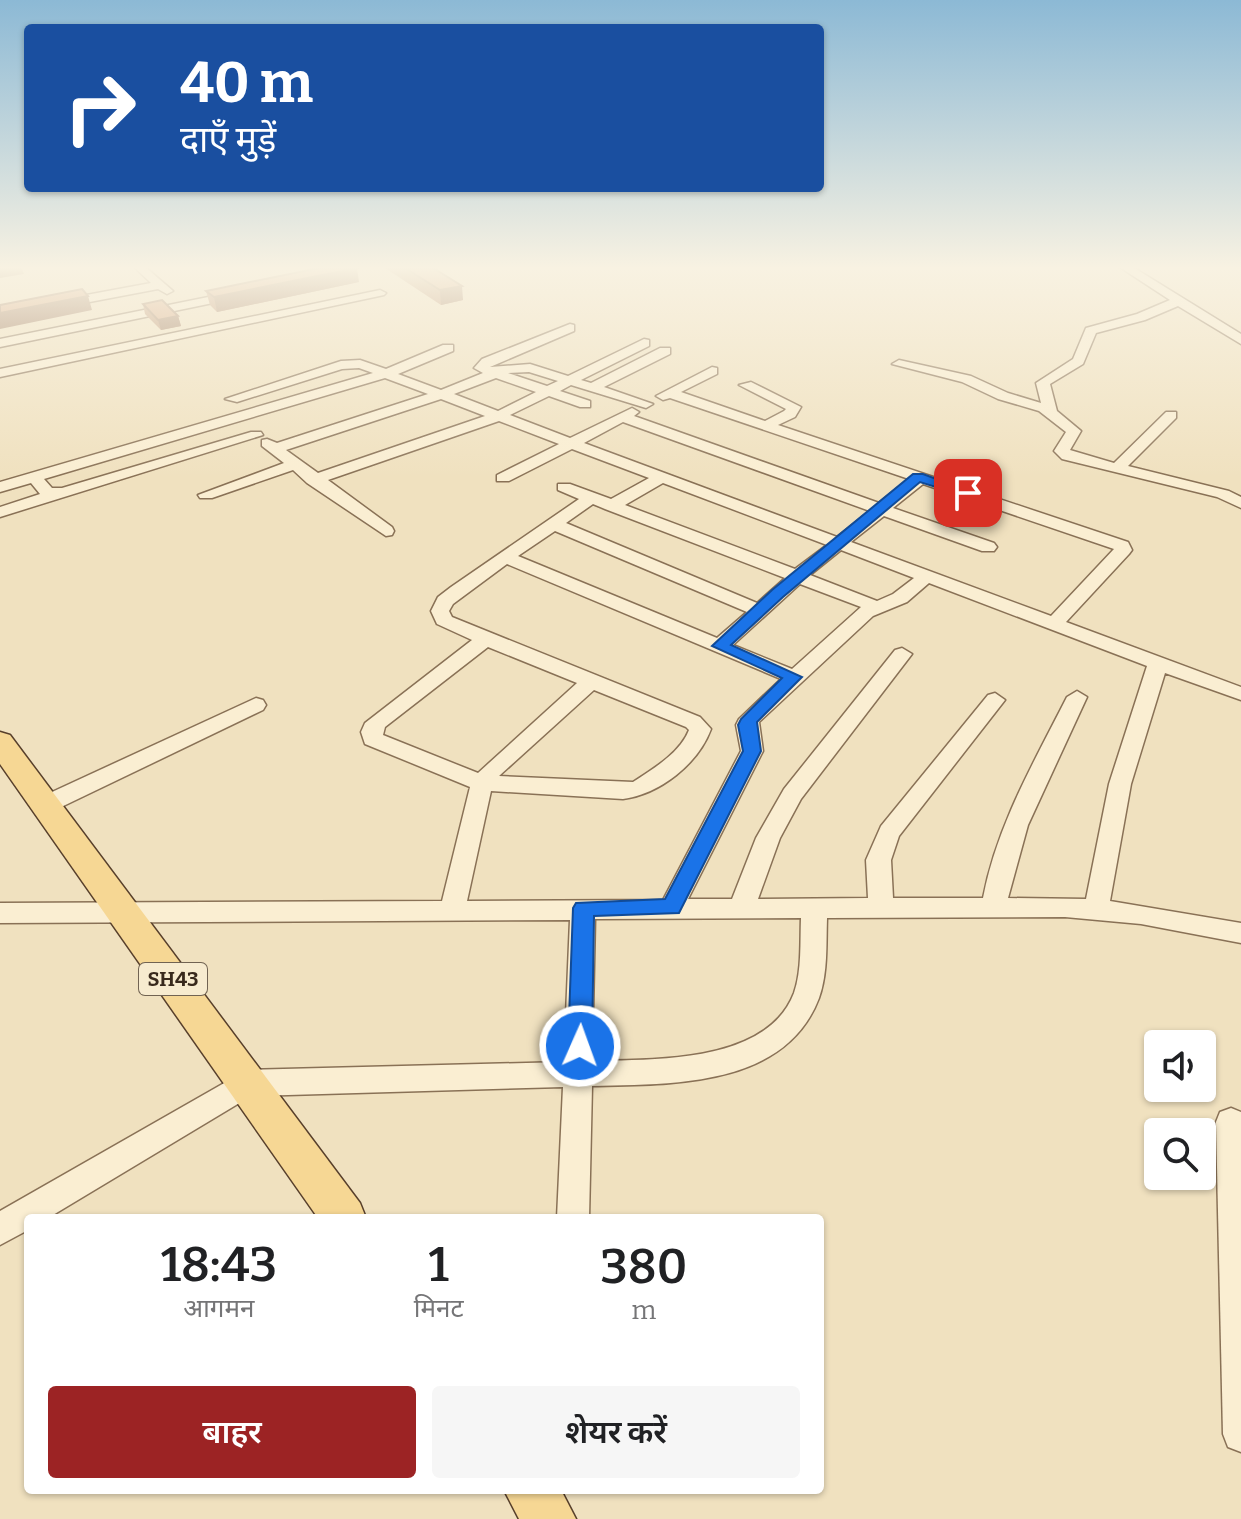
<!DOCTYPE html>
<html lang="hi">
<meta charset="utf-8">
<style>
body{margin:0;font-family:Bitter,"Noto Sans Devanagari",serif;background:#f6f6f6;color:#202124;height:100vh;display:flex;flex-direction:column;font-size:30px;white-space:nowrap}
*{box-sizing:border-box;margin:0}
p{font-size:26px;color:#757577}
.icon{flex:none;width:44px;height:44px;fill:none;stroke:currentColor;stroke-width:2;stroke-linecap:round;stroke-linejoin:round}
.map{position:relative;flex:1;overflow:hidden}
.details{position:absolute;left:24px;top:1214px;width:800px;height:280px;display:flex;flex-direction:column;background:#fff;border-radius:8px;box-shadow:0 2px 6px #0004}
.details>*{flex:none}
.banner{position:absolute;left:24px;top:24px;width:800px;height:168px;border-radius:8px;box-shadow:0 2px 6px #0004;background:#1a4fa0;color:#fff;overflow:hidden}
.buttons{position:absolute;left:1144px;top:1030px;display:grid;gap:16px}
.buttons a{display:grid;place-items:center;width:72px;height:72px;border-radius:8px;background:#fff;box-shadow:0 2px 6px #0004;font-size:40px}
.pin{position:absolute;display:grid;place-items:center;width:68px;height:68px;color:#fff;margin:-34px;border-radius:16px;box-shadow:0 4px 12px #0006}
.me{position:absolute;width:88px;margin:-44px;rotate:2deg;stroke-linejoin:round;filter:drop-shadow(0 0 6px #0008)}
.turn{display:flex;align-items:center;gap:28px;height:168px;padding:0 24px;font-size:36px}
.turn .icon{width:104px;height:104px;stroke-width:2.5}
.turn b{display:block;font-size:56px;line-height:68px}
.eta{display:flex;justify-content:space-evenly;align-items:center;height:136px;text-align:center}
.eta b{font-size:48px;font-weight:600;line-height:56px}
.cta{display:flex;gap:16px;margin-top:auto;padding:16px 24px}
.cta a{flex:1;height:92px;border-radius:8px;background:#9c2324;color:#fff;font-size:32px;font-weight:600;line-height:92px;text-align:center}
.cta a+a{background:#f6f6f6;color:#202124}
.map>svg:first-child{display:block}
.lines{fill:none;stroke-linecap:round;stroke-linejoin:round}
.minor-casing{stroke:#897156;stroke-width:3}
.major-casing{stroke:#573f2b;stroke-width:3}
.minor{fill:#faeed2;fill-rule:evenodd}
.major{fill:#f6d794;fill-rule:evenodd}
.wall{fill:#b38463}
.shaded-wall{fill:#926b50}
.building{fill:#d09973;stroke:#926b50;stroke-width:2}
.route{fill:#1a73e8;stroke:#114b97;stroke-width:2}
.labels{text-anchor:middle;stroke-width:6;stroke-linejoin:round;paint-order:stroke}
.shield{fill:#f7ebcf;stroke:#716352;stroke-width:2}
.shield-label{font-size:20px;font-weight:bold;fill:#38291c}
</style>
<div class="map">
<svg width="1241" height="1519" viewBox="0 0 1241 1519">
<rect width="100%" height="100%" fill="#f0e1bf"/>
<g class="lines">
<defs>
<g id="minor">
<path d="M133,266H144L173,291L167,294L158,289L0,319V311L151,283Z"/>
<path d="M1118,266H1131L1241,334V344L1178,306L1145,320L1096,333L1083,364L1050,384L1057,411L1081,431L1070,450L1114,463L1166,412H1176V418L1128,466L1229,491L1241,497V508L1217,497L1062,459L1054,451L1066,432L1039,411L998,399L962,382L892,364L899,360L971,376L1008,393L1041,403L1036,383L1073,359L1086,328L1137,314L1170,300Z"/>
<path d="M380,290L386,293L384,295L0,377V369Z"/>
<path d="M238,291L242,293V297L0,347V339Z"/>
<path d="M570,324L574,325V331L490,367L530,364L568,376L644,339L649,340V346L581,380L591,383L660,348H670V354L604,387L653,404L646,408L571,385L560,391L590,401V407H580L549,396L510,415L570,438L632,408L639,412L634,416L879,503L909,479L670,398L663,400L656,396L712,367L717,368V374L681,392L765,421L784,411L786,409L739,385L751,382L801,407L795,417L778,425L1128,542L1132,550L1129,554L1066,622L1241,687V700L1165,673L1131,784L1110,901L1241,923V943L1141,924L1065,917L827,918C826,944 828,973 819,998C785,1088 670,1084 592,1086L589,1218H557L563,1087L251,1096L48,1218H28V1230L0,1245V1211L247,1070L564,1062L570,920L0,923V903L442,901L470,787L365,744L361,732L365,723L472,640L437,624L431,611L438,597L451,587L579,499L558,490V484H570L611,499L649,478L572,449L509,481H497V475L559,444L499,421L328,480L392,527L394,531L392,535L386,536L307,483L293,470L212,498H200L198,495L284,463L262,446V440L267,439L277,443L428,394L385,378L44,479L52,488H62L251,432H261L263,435L0,517V507L40,494L31,483L0,492V482L373,373L359,368L342,369L237,402L225,399L341,361L360,360L386,369L443,345H453V351L398,374L441,390L483,373L474,368L482,359ZM529,372L558,381L547,386L508,373ZM496,378L536,392L498,411L454,394ZM441,399L485,416L318,473L286,450ZM623,422L870,511L837,537L584,443ZM663,483L827,545L795,569L625,505ZM923,484L1114,549L1051,616L851,542L884,516L982,551H994L997,547L994,543L893,508ZM593,504L605,509L785,578L757,603L566,523ZM555,531L747,612L717,638L518,556ZM841,550L914,578L893,594L877,601L810,575ZM507,564L781,679L739,719L736,725L741,751L663,900L467,901L491,791L623,799C660,794 698,764 711,729L700,717L452,617L449,611L453,604ZM929,583L1147,666L1109,784L1086,899L1008,898L1028,825L1087,697L1077,691L1067,697C1034,762 997,825 983,898H893L891,860L899,836L1005,700L995,693L988,695L881,826L866,860L868,898L758,899L780,838L801,799L912,654L902,648L895,650L784,789L756,838L732,899H688L763,751L759,722L873,616L907,602ZM800,584L861,607L792,669L733,645ZM488,647L577,683L478,773L383,735L385,727ZM594,690L686,727L689,730C680,753 653,769 633,782L499,776ZM801,918C800,942 802,970 794,993C767,1064 653,1059 592,1061L595,919Z"/>
<path d="M256,698L263,700L266,705L263,710L55,810H39L36,804L39,798Z"/>
<path d="M1231,1108L1241,1112V1452L1228,1447L1223,1434L1216,1122L1220,1112Z"/>
</g>
<g id="major">
<path d="M0,732L10,735L360,1203L366,1218H318L0,764Z"/>
<path d="M504,1490H561L576,1519H519Z"/>
</g>
</defs>
<use href="#minor" class="minor-casing"/>
<use href="#major" class="major-casing"/>
<use href="#minor" class="minor"/>
<use href="#major" class="major"/>
</g>
<g class="wall">
<path d="M382,266H430L463,300L441,305Z"/>
<path d="M359,282L217,312L210,305L206,291Z"/>
<path d="M143,304L178,316L181,326L161,330L145,314Z"/>
</g>
<g class="shaded-wall">
<path d="M12,266H21L24,274L0,278V268Z"/>
<path d="M357,268L359,282L217,312L214,297Z"/>
<path d="M462,286L463,300L441,305L440,290Z"/>
<path d="M88,296L92,310L0,329V313Z"/>
<path d="M178,316L181,326L161,330L158,320Z"/>
</g>
<g class="building">
<path d="M329,266H353L357,268L214,297L206,291Z"/>
<path d="M402,266H430L462,286L440,290Z"/>
<path d="M82,289L88,296L0,313V305Z"/>
<path d="M162,300L178,316L158,320L143,304Z"/>
</g>
<linearGradient id="sky" x2="0" y2="1"><stop stop-color="#8cb9d5"/><stop offset="0.56" stop-color="#f8f2e2"/><stop offset="1" stop-color="#f8f2e2" stop-opacity="0"/></linearGradient>
<rect width="1241" height="478" fill="url(#sky)"/>
<path class="route" d="M913,474H923L974,493L968,497L920,482L783,597L731,645L802,677L757,722L761,751L679,913L594,916L592,1046L588,1054L580,1057L572,1054L568,1046L573,908L576,903L665,899L743,751L738,725L741,719L782,678L712,646L772,590Z"/>
<g class="labels">
<rect class="shield" x="139" y="963" width="68" height="32" rx="6"/>
<g class="shield-label">
<text x="173" y="986">SH43</text>
</g>
</g>
</svg>
<div class="buttons">
<a><svg class="icon" aria-label="sound" viewBox="0 0 24 24"><path d="M4 9h4l5-4v14l-5-4H4zM17 9q2 3 0 6"/></svg></a>
<a><svg class="icon" aria-label="search" viewBox="0 0 24 24"><circle cx="10" cy="10" r="6"/><path d="M15 15l6 6"/></svg></a>
</div>
<div class="pin" style="left:968px;top:493px;background:#d93025"><svg class="icon" aria-label="arrive" viewBox="0 0 24 24"><path d="M6 21V4h12l-3 4 3 4H6"/></svg></div>
<svg class="me" style="left:580px;top:1046px" viewBox="-20 -20 40 40"><circle r="17" fill="#1a73e8" stroke="#fff" stroke-width="3"/><path d="M0-11L8 9 0 5-8 9z" fill="#fff"/></svg>
<div class="banner">
<div class="turn"><svg class="icon" aria-label="right" viewBox="0 0 24 24"><path d="M7 20v-9h11M14 6l5 5-5 5"/></svg><div><b>40 m</b>दाएँ मुड़ें</div></div>
</div>
<section class="details">
<div class="eta">
<div><b>18:43</b><p>आगमन</p></div>
<div><b>1</b><p>मिनट</p></div>
<div><b>380</b><p>m</p></div>
</div>
<div class="cta"><a>बाहर</a><a>शेयर करें</a></div>
</section>
</div>
